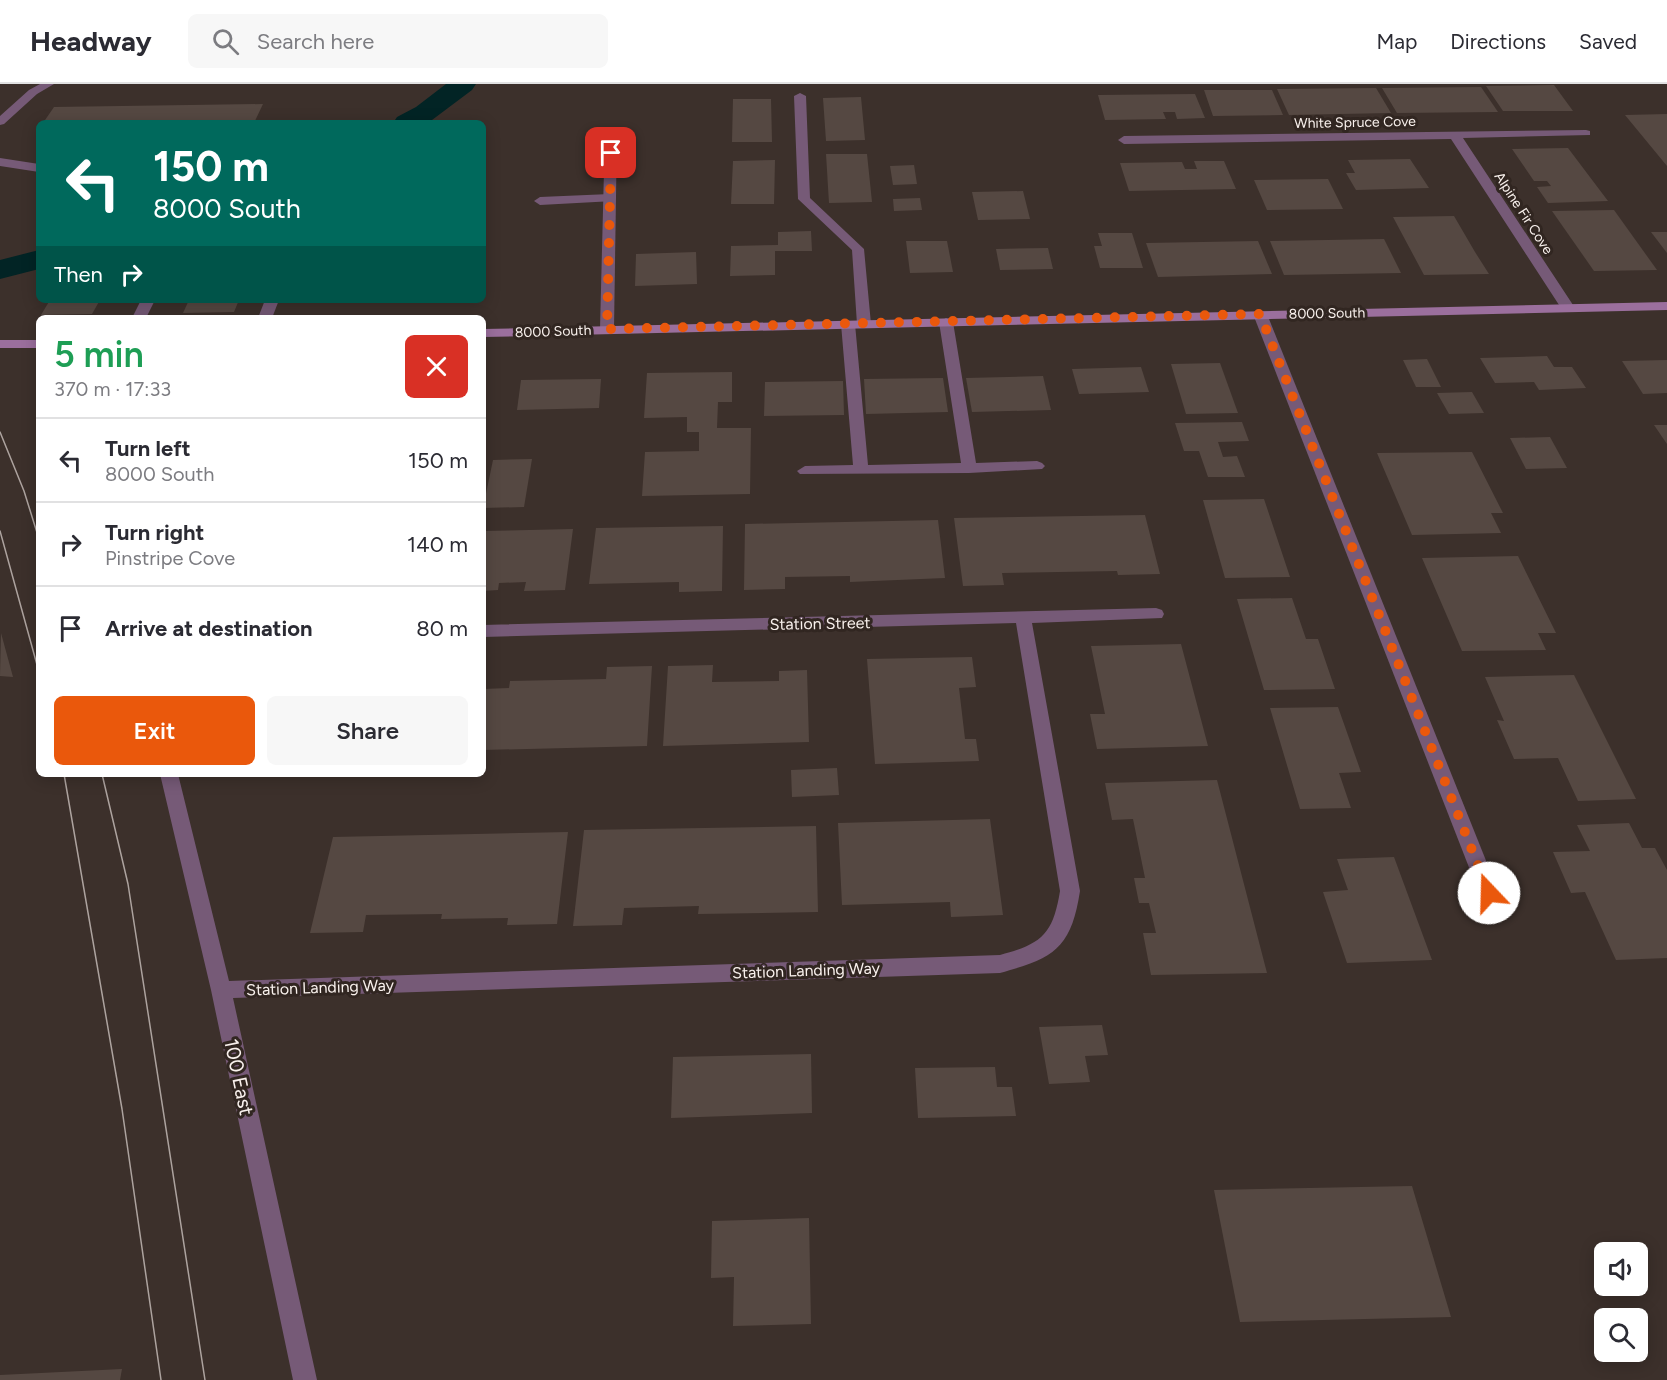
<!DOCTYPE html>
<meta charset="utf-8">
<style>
body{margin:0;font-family:Figtree,sans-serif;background:#f7f7f7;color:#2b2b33;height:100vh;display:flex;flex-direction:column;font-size:22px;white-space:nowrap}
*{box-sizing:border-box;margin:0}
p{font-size:20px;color:#7c7c81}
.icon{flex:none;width:33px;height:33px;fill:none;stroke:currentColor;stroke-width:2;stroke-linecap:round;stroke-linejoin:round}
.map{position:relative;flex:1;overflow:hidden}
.details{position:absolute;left:36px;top:231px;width:450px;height:462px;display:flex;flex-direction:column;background:#fff;border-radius:9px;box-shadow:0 3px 15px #0003}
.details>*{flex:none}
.guide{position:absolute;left:36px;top:36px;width:450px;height:183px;border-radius:9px;box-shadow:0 3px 15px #0003;background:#00695c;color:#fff;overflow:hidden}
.buttons{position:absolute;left:1594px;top:1158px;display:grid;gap:12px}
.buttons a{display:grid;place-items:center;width:54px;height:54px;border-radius:9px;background:#fff;box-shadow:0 3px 15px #0003;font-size:30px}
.pin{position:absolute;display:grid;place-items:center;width:51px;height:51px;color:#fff;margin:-26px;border-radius:12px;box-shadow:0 3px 9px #0006}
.me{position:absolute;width:66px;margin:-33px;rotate:339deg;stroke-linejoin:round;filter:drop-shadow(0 0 4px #0008)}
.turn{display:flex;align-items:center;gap:21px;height:126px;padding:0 18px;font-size:27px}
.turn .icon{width:78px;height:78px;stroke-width:2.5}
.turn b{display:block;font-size:42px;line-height:51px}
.then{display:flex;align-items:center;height:57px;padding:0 18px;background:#0003;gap:12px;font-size:22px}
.round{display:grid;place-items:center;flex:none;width:63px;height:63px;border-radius:9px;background:#f7f7f7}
.head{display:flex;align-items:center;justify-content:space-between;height:102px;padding:0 18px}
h1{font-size:36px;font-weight:600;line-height:45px;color:#1e9e55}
.cta{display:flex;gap:12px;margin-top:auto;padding:12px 18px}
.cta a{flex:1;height:69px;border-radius:9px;background:#ea580c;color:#fff;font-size:24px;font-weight:600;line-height:69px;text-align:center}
.cta a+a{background:#f7f7f7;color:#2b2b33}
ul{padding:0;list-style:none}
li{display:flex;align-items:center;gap:18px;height:84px;padding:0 18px;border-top:2px solid #e1e1e2}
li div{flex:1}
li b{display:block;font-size:22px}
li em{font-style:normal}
header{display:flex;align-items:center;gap:36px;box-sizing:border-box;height:84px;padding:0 30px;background:#fff;border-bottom:2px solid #e1e1e2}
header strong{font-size:28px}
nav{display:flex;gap:33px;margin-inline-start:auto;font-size:21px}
.search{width:420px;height:54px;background:#f7f7f7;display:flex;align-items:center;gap:15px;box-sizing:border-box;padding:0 21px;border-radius:9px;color:#7c7c81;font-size:22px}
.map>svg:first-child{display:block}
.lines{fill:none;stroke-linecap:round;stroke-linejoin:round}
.canal{fill:#022425;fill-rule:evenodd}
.building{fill:#554842}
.lane{fill:#765a77;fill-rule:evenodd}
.street{fill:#765a77;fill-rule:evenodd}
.secondary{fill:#9b6f9d;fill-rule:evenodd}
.tram{stroke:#ada39f;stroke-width:1.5}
.route{stroke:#ea580c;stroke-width:10;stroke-dasharray:0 18}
.labels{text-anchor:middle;stroke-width:6;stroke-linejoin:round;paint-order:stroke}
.far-street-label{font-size:14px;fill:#f9f1ed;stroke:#312621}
.street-label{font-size:16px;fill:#f9f1ed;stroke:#312621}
.near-street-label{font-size:20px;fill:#f9f1ed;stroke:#312621}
</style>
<header>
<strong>Headway</strong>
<div class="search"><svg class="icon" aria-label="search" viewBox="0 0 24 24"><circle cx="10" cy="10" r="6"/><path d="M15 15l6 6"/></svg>Search here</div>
<nav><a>Map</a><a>Directions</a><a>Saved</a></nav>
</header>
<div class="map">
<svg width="1667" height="1296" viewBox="0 0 1667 1296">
<rect width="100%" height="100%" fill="#3c302b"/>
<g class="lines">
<g class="canal">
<path d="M446,0H476L472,6L428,39H393L397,33L416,23Z"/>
<path d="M39,166V185L0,195V176Z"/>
</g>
</g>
<g class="building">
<path d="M1554,1L1573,27H1503L1486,2Z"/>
<path d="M1481,3L1498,28L1397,29L1382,4Z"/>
<path d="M1376,4L1391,29L1289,31L1277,5Z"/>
<path d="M1204,6H1272L1283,31L1213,32Z"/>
<path d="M1195,10L1205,34L1177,35L1175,28H1163L1166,35L1105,36L1098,11Z"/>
<path d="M861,13L865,56L826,57L823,14Z"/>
<path d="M733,15H771L772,58H732Z"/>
<path d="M263,20L254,39H43L54,23Z"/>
<path d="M1667,30V82L1625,31Z"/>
<path d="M1568,64L1608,117L1548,119L1537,103L1551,102L1547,97H1534L1512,65Z"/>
<path d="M826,70H867L872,118L829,119Z"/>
<path d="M1410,75L1429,104L1356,106L1346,89H1355L1348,76Z"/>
<path d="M775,76L774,120H731L733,77Z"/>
<path d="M1194,77H1224L1236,105L1129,107L1120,79L1182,78L1185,85H1197Z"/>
<path d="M914,81L917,100L893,101L890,82Z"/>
<path d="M1328,95L1343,125L1267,126L1254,96Z"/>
<path d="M1023,107L1030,135L978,136L972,108Z"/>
<path d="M920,114L922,126L894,127L893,115Z"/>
<path d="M1614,126L1657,186L1594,187L1552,127Z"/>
<path d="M1454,132L1475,168L1489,190L1424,191L1393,133Z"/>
<path d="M811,147L812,167H775V191L730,192L731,162L778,161V148Z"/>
<path d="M1651,148H1667V169Z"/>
<path d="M1098,149H1132L1143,184H1100L1094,162H1102Z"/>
<path d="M1384,155L1401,189L1284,191L1270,157Z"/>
<path d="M906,157H947L953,188L910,189Z"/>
<path d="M1258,157L1272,190L1158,193L1146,159Z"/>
<path d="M1048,164L1053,185L1000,186L996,165Z"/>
<path d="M696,168L697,200L635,202L636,170Z"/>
<path d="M50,216H100L92,230L41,231Z"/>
<path d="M189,216H239L234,228L183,229Z"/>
<path d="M1547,272L1554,283H1572L1586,304L1539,306L1534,298L1495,299L1480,274Z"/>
<path d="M1427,275L1441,303H1416L1403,276Z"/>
<path d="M1667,276V309L1643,310L1622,277Z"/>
<path d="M1220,279L1238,329L1186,330L1171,280Z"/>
<path d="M1141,283L1149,308L1079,310L1072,285Z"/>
<path d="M732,288V318H718L717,344H751L750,410L642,412L645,368L699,367V348H687V333L644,334L647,289Z"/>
<path d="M1043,292L1051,326L972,328L966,294Z"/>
<path d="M943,294L948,328L866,330L864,295Z"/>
<path d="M601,295L599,324L517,326L521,296Z"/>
<path d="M843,297L844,331L764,332L765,298Z"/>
<path d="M1472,308L1484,329L1449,330L1437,309Z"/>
<path d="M1242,338L1249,357L1218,358L1223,373L1237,372L1245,393H1208L1199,367H1184L1175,339Z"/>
<path d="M1654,341H1667V360Z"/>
<path d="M1550,353L1567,384L1526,385L1510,354Z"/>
<path d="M1472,368L1503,429H1491L1501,449L1412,451L1377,369Z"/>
<path d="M532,375L524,423L483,424L493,376Z"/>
<path d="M1264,415L1290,493L1225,494L1203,416Z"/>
<path d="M1145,431L1160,490L1118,491L1117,487L1002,489L1004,501L963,502L954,434Z"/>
<path d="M938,436L945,494L850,498V492L785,493V505L744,506L745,440Z"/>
<path d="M723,442L722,507L679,508V498L589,500L596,444Z"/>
<path d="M573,445L565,506L524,507L526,498L499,499L498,506L483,507V447Z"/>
<path d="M1518,472L1556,549H1538L1546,566L1462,567L1422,474Z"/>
<path d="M1292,514L1306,555H1318L1335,605L1264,606L1237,515Z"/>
<path d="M1,549L13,593L0,592Z"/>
<path d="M1181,560L1208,662L1097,665L1090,630H1105L1091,562Z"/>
<path d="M972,573L976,603L959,604L965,655H976L979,677L875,680L867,575Z"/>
<path d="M713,581L712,598L779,597V587L807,586L809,658L663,662L668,582Z"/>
<path d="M652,582L647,662L483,666V605L509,604L510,597L606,595L607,583Z"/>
<path d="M1574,591L1636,715L1578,717L1558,674L1514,675L1497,636L1504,637L1485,593Z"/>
<path d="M1338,623L1361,688L1339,689L1351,724L1300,725L1270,624Z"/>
<path d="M837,684L839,711L792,713L791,686Z"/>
<path d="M1217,696L1267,889L1151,891L1143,849H1156L1149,819H1139L1134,794H1145L1133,735L1112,736L1105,699Z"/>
<path d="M990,735L1003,831L951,833L950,818L842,821L838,739Z"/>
<path d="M1629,739L1642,764H1655L1667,786V874L1616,876L1585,808L1571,809L1553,768L1590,767L1577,741Z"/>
<path d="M816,742L818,828L698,830L699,822L624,824L622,841L573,842L584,746Z"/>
<path d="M568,748L557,840L507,841L508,834L441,835L442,830L366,831L363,848L310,849L333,753Z"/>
<path d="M1394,773L1432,876L1347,879L1323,808L1348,806L1337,775Z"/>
<path d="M1102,941L1108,971L1085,972L1090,998L1049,1000L1039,943Z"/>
<path d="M811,970L812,1029L671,1034L673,973Z"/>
<path d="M995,983L997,1003H1012L1016,1032L918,1034L915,984Z"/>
<path d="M1412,1102L1451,1233L1240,1238L1214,1106Z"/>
<path d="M809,1134L811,1240L733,1242L734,1193L711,1194L712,1137Z"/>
<path d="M122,1285L120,1296H0V1291Z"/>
</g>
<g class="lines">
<g class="lane">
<path d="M40,0H54L37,10L4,40L0,41V32L29,6Z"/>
<path d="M800,9L806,12L810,114L864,165L871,240L869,243L864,244L857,240L852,166L798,115L794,12Z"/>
<path d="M0,74L39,80V88L0,82Z"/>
<path d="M610,110L616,114L614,117L540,121L534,117L540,113Z"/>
<path d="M141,216H155L146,234H132Z"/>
<path d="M265,216H279L272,234H258Z"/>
<path d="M946,234L953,238L976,379L1037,377L1042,379L1045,382L1042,385L969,389L800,390L797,387L805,382L853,381L841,240L848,236L855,240L868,381L961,379L939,238Z"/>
</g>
<g class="street">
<path d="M611,44L617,47L614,245L607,249L600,245L605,47Z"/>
<path d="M1586,46L1590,47V51L1463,54L1575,224L1568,228L1561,224L1451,55L1124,60L1118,56L1124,52Z"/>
<path d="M1260,226L1267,230L1499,809L1496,815L1489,817L1482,815L1479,809L1253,230Z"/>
<path d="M1156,524L1162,526L1164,530L1162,534L1032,539L1080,807C1071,865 1054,874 1000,889L233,914L317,1296H293L211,906L160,690H178L229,897L1000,871C1042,860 1053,850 1060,807L1016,539L483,553V541Z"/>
</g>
<g class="secondary">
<path d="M1667,218V226L483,253V245Z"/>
<rect x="0" y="256" width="39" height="8"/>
</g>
<g class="tram">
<path d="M0,348L24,407L39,455"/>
<path d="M0,447L39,588"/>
<path d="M64,690L122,1025L161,1296"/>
<path d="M102,690L128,800L205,1296"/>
</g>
</g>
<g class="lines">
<path class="route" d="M611,69L607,245L1260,230L1489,809"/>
</g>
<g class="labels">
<g class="far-street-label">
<text transform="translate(1355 38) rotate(-1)" y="5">White Spruce Cove</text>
<text transform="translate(1524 129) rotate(57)" y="5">Alpine Fir Cove</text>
<text transform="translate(1327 229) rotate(-1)" y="5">8000 South</text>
<text transform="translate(553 247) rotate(-2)" y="5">8000 South</text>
</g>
<g class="street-label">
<text transform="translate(820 539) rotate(-1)" y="6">Station Street</text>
<text transform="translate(806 886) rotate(-2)" y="6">Station Landing Way</text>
<text transform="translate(320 903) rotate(-2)" y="6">Station Landing Way</text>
</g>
<g class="near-street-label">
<text transform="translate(239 993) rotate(78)" y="7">100 East</text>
</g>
</g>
</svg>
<div class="buttons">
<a><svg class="icon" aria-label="sound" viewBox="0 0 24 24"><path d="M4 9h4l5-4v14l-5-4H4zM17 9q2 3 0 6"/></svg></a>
<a><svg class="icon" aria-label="search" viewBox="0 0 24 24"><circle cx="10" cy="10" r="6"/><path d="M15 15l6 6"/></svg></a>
</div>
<div class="pin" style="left:611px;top:69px;background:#d93025"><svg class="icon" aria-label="arrive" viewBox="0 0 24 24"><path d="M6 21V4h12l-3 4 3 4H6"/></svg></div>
<svg class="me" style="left:1489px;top:809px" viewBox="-20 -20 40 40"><circle r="19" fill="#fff"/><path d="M0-13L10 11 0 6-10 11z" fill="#ea580c"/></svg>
<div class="guide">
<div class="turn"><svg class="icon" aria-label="left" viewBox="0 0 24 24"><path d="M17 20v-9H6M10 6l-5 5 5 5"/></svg><div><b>150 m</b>8000 South</div></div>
<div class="then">Then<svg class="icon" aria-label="right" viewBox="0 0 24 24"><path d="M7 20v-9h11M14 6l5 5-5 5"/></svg></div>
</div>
<section class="details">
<div class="head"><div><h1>5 min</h1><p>370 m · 17:33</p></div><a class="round" style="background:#d93025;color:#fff"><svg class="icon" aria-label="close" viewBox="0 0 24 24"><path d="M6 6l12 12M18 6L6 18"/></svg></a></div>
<ul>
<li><svg class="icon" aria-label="left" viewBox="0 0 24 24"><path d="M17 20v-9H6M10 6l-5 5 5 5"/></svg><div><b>Turn left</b><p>8000 South</p></div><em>150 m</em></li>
<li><svg class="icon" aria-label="right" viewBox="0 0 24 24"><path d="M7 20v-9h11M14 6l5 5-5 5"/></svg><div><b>Turn right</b><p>Pinstripe Cove</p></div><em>140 m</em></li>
<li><svg class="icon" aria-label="arrive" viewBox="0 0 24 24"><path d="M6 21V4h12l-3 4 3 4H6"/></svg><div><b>Arrive at destination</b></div><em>80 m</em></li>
</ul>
<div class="cta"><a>Exit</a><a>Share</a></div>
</section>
</div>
